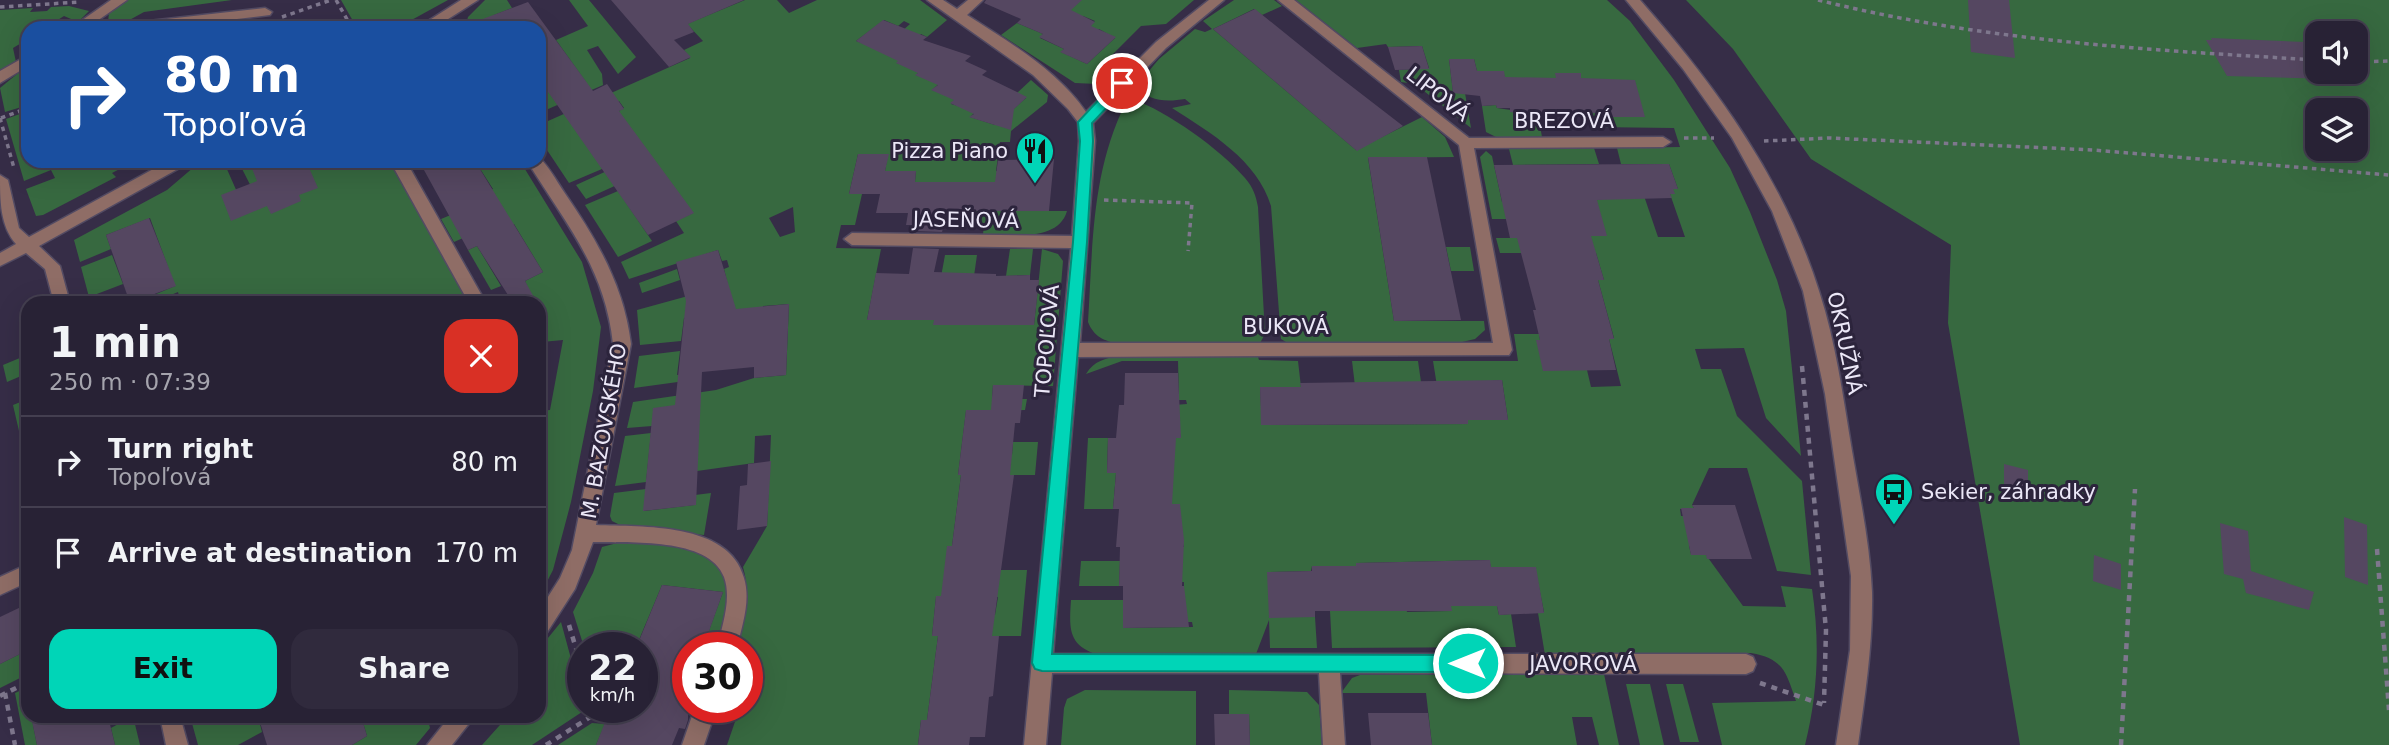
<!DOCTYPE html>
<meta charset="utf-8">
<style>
body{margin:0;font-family:"DejaVu Sans",sans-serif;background:#302a3d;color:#f1f3f6;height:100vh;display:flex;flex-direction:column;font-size:26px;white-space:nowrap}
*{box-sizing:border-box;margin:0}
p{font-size:23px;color:#a5a4ad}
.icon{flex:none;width:38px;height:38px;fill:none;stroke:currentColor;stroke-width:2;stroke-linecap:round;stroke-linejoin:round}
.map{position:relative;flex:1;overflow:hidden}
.details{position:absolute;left:21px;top:296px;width:525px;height:427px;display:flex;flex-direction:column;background:#282235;border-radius:21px;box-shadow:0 7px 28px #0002,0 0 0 2px #443f50}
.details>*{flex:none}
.top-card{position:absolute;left:21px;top:21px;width:525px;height:147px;border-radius:21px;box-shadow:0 7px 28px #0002,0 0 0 2px #443f50;background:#1a4fa0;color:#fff;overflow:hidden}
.controls{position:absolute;left:2305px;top:21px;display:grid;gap:14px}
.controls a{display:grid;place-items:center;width:63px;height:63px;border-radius:14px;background:#282235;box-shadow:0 7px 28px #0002,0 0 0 2px #443f50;font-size:35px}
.speed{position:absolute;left:567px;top:632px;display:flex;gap:14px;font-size:35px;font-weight:700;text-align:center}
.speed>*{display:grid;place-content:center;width:91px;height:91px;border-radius:50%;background:#282235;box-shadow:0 7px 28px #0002,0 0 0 2px #443f50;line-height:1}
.speed small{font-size:18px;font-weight:400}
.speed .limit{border:10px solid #d22;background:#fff;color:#111}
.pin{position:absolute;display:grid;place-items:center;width:60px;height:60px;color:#fff;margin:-30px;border:4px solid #fff;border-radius:50%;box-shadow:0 2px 7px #0007}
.me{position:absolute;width:77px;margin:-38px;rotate:270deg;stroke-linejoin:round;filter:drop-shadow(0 0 5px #0008)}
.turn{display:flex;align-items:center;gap:24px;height:147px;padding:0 28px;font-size:32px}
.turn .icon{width:91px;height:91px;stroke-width:2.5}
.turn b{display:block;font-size:49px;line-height:60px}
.round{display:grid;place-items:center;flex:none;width:74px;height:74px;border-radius:21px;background:#302a3d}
.headline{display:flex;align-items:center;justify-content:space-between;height:119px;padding:0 28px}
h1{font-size:42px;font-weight:700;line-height:52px}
.primary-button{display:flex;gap:14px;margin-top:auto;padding:14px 28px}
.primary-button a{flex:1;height:80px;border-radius:21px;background:#00d5b7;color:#111;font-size:28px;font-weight:700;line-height:80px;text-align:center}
.primary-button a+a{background:#302a3d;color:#f1f3f6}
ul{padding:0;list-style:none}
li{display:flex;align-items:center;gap:21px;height:91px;padding:0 28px;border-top:2px solid #443f50}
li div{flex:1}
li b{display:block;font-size:26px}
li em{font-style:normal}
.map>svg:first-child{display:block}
.green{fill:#376940;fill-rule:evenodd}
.building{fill:#554761}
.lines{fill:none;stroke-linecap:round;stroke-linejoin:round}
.minor-casing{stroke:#534b63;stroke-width:3}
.path-far1{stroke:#7e778d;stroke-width:3.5;stroke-dasharray:4.5 4.5;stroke-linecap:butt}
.path{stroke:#7e778d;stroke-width:4.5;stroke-dasharray:6 6;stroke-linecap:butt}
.minor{fill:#8f6d66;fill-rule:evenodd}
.route{fill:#00d5b7;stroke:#008a77;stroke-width:2}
.labels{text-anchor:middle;stroke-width:6;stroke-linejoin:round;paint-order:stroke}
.street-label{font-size:21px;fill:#ebe7f7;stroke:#2c243c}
.poi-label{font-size:21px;fill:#ebe7f7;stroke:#2c243c;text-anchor:end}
</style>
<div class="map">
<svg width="2389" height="745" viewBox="0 0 2389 745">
<rect width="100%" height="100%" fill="#362d47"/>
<g class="green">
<path d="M128,0H232L144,12L124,23L108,22L109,13Z"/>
<path d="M341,0H448L397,28H357Z"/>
<path d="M485,0H507L512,8L494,15L501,26L465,28L468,17Z"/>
<path d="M569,0H589L636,57L618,74L598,46L587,50L602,74L603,85L539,113V85L543,83L552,96L586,82L556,40L588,26Z"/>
<path d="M745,0H777L789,13L817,0H920L947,20L927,37L921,34L916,39L901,32L910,24L904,21L898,26L884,20L856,41L902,58L897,63L920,71L916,75L942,81L932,90L957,97L951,104L976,111L970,117L995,125L1026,98L1017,93L1031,80L1048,95L1047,102L1011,131L1010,142H1000L996,171L1003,172L998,211H1067C1058,243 1009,234 983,234L984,225H972L915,182L916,171H885L888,154H858L849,194H862L855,225H841L836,248L881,249L867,320H900L901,316L1001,325H1034L1042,249L1058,254L1063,261L1053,386L993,385L992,399H1027L1025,410L966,411L958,475H961L952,546H947L990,570H1027L1021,636H983L986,614L995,615L998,597H936L932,636H938L927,720H921L918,745H727L740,707H747V687L757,658L747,660V648L735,647C745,620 751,595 743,567L767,526L771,435L755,436L754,463L697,471L652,426L627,428L633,402L716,390L754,378L786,375L789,304L763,306L762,316L725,313L684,318L681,341L640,345L637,310L728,285L724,269L729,267L727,260L722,261L718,250L629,279L621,262L684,233L676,221L693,213L641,174L586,199L576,185L631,160L619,111L624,108L619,101L594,111L602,169L569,183L539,138V125L690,58L684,50L703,41L687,24ZM793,207L795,232L780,237L769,218Z"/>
<path d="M1049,0H1194L1166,24L1141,26L1105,62L1114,78L1097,84L1075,83L1001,35L1017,23L1043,34L1040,38L1064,49L1061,52L1087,64L1115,38L1099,29L1095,34L1086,29L1095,21L1083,16L1079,19Z"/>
<path d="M1234,0H1274L1282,6L1262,15L1254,9L1213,29L1356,150L1422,117L1445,137L1454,157L1368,158L1394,321H1484L1485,330L1475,339L1462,342H1286L1281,339L1271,206C1257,160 1211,133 1172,108L1191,104L1185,99C1167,102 1147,102 1137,85L1159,59L1195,29L1205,32L1212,29L1203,21Z"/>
<path d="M1296,0H1607L1630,21L1674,80L1730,168L1750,212L1777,280L1786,311L1801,456L1766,418L1744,348L1695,349L1701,369H1721L1737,416L1802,481L1811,575L1777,571L1747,468H1709L1692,505L1694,508L1680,509L1681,516H1695L1689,546L1691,554L1706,555L1743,606L1786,607L1781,586L1812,589C1820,642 1818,693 1805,745H1722L1712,703L1796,701C1786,672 1784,659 1751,653L1545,655L1538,613L1544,612L1535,567H1491L1489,560L1357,563L1356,566H1312L1311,571L1267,572L1315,617L1317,648H1270L1269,620L1256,654L1099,655C1068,646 1069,629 1071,600H1123V628L1193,627L1192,622H1183L1184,586V582H1178L1179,547H1184L1172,504L1163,438H1181L1174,405L1187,404L1186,400H1179L1178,361H1122L1086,374C1094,361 1105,358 1120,356L1258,357L1259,360L1298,361L1301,387L1260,388L1262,425L1468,424V420H1508L1502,380L1437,386L1433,361H1518L1514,334H1539L1540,340H1536L1587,370L1591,387L1621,386L1609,339L1614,338L1598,280H1604L1596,253H1500L1496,238H1547L1518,219H1492L1480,157L1486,151L1492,156L1502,202L1598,200L1642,190L1658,237H1685L1670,194L1673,189H1678L1669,164H1621L1617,148L1680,147L1674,128L1593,127L1589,113H1604L1605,117L1631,113L1633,117H1645L1581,78L1580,73H1556V78H1505L1503,71H1477L1474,59H1449L1453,92L1465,93L1471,128L1415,84L1401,82L1399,70L1429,68L1422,46L1388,47L1386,44L1357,48Z"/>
<path d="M1686,0H2389V745H2020L1948,323L1951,245L1811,159L1733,49ZM2317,33H2356V72H2317ZM2317,110H2356V149H2317Z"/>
<path d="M69,6L89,11L78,22L64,16L45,28H28V39L13,48L16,62L0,70V10L33,8L30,12L47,11L51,7Z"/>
<path d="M28,65V105L5,112L0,88Z"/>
<path d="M1132,99C1167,111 1221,150 1245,178C1253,187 1256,196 1258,207L1265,334L1260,343L1120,344C1104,341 1094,337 1088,322C1093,244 1091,173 1126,102Z"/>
<path d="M1496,105L1497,108L1524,112L1525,115H1538L1542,137H1496L1486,132L1482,106Z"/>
<path d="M28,111V135L25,137L28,140V161H135L112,173L116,177L43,215L36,216L26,189L55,178L51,170L24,181L6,119Z"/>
<path d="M1594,148L1599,164L1513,165L1509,149Z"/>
<path d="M201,161H220L226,167L245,210L260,204L238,161H389L468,303H181L178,292L152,303H135L175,286L150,218L106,235L111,249L80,262L74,240L167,190Z"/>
<path d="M475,161H520L582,262L601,327L593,391L571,502L553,570L539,597V411L550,410L563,340L542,342L544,334H539V303H497L528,288L525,281L543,272L514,224L490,226L454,242L441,219L477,204L474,197L493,189Z"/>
<path d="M618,191L652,241L618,257L585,205Z"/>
<path d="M477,246L501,286L491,290L468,250Z"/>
<path d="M1446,247H1470L1474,271H1451Z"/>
<path d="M1010,249H1033L1030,275L1006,276Z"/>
<path d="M112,255L123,284L89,297L81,267Z"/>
<path d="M945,255H977L973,283L941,277Z"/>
<path d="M677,269L680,280L642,293L639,283Z"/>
<path d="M680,351L677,375L686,374L685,381L634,388L639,356Z"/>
<path d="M27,355L28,373L7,382L3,365Z"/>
<path d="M1352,361H1418L1421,382L1355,386Z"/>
<path d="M28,399V470L13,405Z"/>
<path d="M651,433L646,482L615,486L625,436Z"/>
<path d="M1088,438H1108L1107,472L1116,473L1113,509H1084Z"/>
<path d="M1013,442H1038L1035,475H1004L1006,455H1012Z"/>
<path d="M646,489L644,511L694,505L695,495L711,493L704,535L624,527L612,521L610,516L614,493Z"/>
<path d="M621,542C649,544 715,545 727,577C735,599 723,627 717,647H703L723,592L662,585L636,647H584L573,612L593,573L602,547Z"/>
<path d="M1081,561H1120L1119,586H1079Z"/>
<path d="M1451,606H1497L1499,615L1511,614L1516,647L1332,648L1330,611L1406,607L1407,612L1451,611Z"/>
<path d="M561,622L585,710L532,745H482L508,716H539V680L548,670L539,665V649Z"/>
<path d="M28,650V674L0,688V664Z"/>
<path d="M1604,674L1619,745H1599L1592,717H1572L1577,745H1432L1426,693H1341L1352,678L1360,675Z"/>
<path d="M1626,684H1650L1664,745H1640Z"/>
<path d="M1666,684H1683L1699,742H1680Z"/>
<path d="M28,687V716H41L32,720L37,745H25L15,693Z"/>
<path d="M1085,690L1196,691V745H1061L1064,708L1067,699Z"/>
<path d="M1229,690L1307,692L1319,705L1322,745H1250L1249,714H1229Z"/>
<path d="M133,716L140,745H115L111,728Z"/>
<path d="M190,716H258L262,732L238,745H198Z"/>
<path d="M361,716H427L430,728L416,745H352L367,736Z"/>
<path d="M592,723L605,724L596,745H558Z"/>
</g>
<g class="building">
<path d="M611,0H744L688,24L694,32L674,40L691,57L669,67Z"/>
<path d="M986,0H1082L1071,10L1095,22L1091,26L1116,37L1087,64L1060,52L1064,49L1039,37L1043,34L1017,23L1021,19L984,3Z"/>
<path d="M1968,0H2009L2015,58L1971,52Z"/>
<path d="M528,2L593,91L607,84L624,109L619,111L694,213L648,235L539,79V28H464V26Z"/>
<path d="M1255,9L1333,72L1403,126L1357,151L1213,29Z"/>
<path d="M883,20L927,37L923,40L971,56L965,61L987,71L982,75L1027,97L1014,109L1011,130L969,117L974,114L950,103L954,100L931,90L938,85L915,75L918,73L896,63L898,61L856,41Z"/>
<path d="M2211,38L2306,42L2317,58V72H2327L2333,79L2227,76L2206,40H2212Z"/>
<path d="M1422,46L1429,69L1395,70L1388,47Z"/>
<path d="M1449,59H1474L1477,71H1504L1505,77L1556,78L1555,73H1581V78L1635,80L1645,117H1605L1604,113L1525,114L1510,112V108H1497L1496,105L1482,106L1480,96L1453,93Z"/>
<path d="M858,154H889L885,171H916L915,182H995L998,160L1054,159L1049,211H974L972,225H944L942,232L916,231L917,225H906L908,213H876L880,194H849Z"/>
<path d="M1368,157H1427L1461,320L1394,321Z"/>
<path d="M249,161H306L318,188L299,195L301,201L271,214L267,206L231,221L221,195L257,181Z"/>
<path d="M419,161H475L543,272L525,281L537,303H513L477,246L468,250Z"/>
<path d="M1669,164L1678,189H1673L1675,194H1670L1672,198L1597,200L1607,236H1591L1604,280H1598L1614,339H1609L1616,370L1543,371L1536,340H1540L1533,310H1536L1517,238H1510L1494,165Z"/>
<path d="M149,218L176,286L130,303L106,235Z"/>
<path d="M913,248L939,249L934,272L996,274V276L1030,275V280H1039L1034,325H933L934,320H867L876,273L909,274Z"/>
<path d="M718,250L736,309L789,304L786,375L754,378V367L702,372L696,505L643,511L653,408L675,405L686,301L676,262Z"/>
<path d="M1125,373H1178L1181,438H1176L1172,504H1180L1184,540L1182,586H1184L1189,627L1123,628V586H1119L1120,547H1116L1119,509H1113L1116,473H1107L1108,438H1116L1119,405H1124Z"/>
<path d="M1502,380L1508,420H1468V424L1261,425L1260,387H1301L1300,383Z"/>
<path d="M993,385H1024L1020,423H1015L1010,475H1014L992,636H999L993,696L989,697L985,737H970L969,745H918L921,720H927L938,636H932L936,596H941L947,546H952L961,475H958L966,410H991Z"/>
<path d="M771,461L767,526L737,530L740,486L747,485L748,464Z"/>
<path d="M2004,464L2028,470V495L2004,488Z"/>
<path d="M1692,505H1735L1752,559H1707L1706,555H1691L1681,508H1694Z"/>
<path d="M2344,517L2367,525L2368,585L2345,577Z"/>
<path d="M2220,523L2248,531L2251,571L2314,592L2309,610L2246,593L2243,579L2224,574Z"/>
<path d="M2094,555L2121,564V590L2093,581Z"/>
<path d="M1490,560L1491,567H1536L1544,613L1499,615L1497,606H1451L1452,611H1315V617L1269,618L1267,572L1312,571V566H1356V563Z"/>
<path d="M662,585L723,592L703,648H688V720L685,729L679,728L672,745H596L611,707H642V648H636Z"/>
<path d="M23,606L28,630V650L0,664V617Z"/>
<path d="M1368,713H1428L1432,745H1371Z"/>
<path d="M1214,714H1249L1250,745H1215Z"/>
<path d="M31,716H108L115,745H37Z"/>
<path d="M258,716H361L367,736L352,745H267Z"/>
</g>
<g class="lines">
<defs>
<g id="minor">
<path d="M111,0H127L87,28H71Z"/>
<path d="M461,0H478L434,28H417Z"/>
<path d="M927,0H943L957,9L968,0H983L967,15C1009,42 1057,70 1086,112L1156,42L1209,0H1224L1166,48L1093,123L1095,141L1080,343H1493L1459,145L1278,0H1294L1469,138L1663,137L1671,142L1663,147L1474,148L1512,350L1509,355L1078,357L1053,654H1746L1753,657L1756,664L1753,671L1746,674L1340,673L1345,745H1323L1319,673H1052L1046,745H1024L1071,248L852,245L844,239L852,233L1072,236L1079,141L1078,122L1068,109L1033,75Z"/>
<path d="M1626,0H1640C1716,86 1784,180 1819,291C1836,343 1843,397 1852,451C1860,498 1870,545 1872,592C1873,644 1865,695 1858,745H1836L1850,650L1851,576L1825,394L1803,291L1772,211L1732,138L1683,69Z"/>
<path d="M265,8L272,12L270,15L161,28H115L122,24Z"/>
<path d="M28,55V66L0,83V71Z"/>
<path d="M539,157C549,167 556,180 564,192C597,240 624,286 631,344L596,525C642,527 729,522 744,578C751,601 742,625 737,648H717C722,626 732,599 724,577C709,537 629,543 593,542L575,589L546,634L539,637V611L560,578L572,550L613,344C605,268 566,224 527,161H539Z"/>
<path d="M168,161H188L185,165L39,246L60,266L70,303H54L45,269L26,253L0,266V253L16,244C0,226 0,200 0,175L8,180L19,228L29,237Z"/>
<path d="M390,161H406L486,303H469Z"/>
<path d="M28,564V582L0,595V577Z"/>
<path d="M695,707H717L704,745H682Z"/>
<path d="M160,716H180L188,745H166Z"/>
<path d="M450,716H475L452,745H427Z"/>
</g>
</defs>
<use href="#minor" class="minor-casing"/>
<g class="path-far1">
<path d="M336,0L352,28"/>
<path d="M1818,0C1982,41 2149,50 2317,60"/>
<path d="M0,7L80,2"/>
<path d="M282,17L331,0"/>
<path d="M2356,62L2389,61"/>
<path d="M0,118L14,168"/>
<path d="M1,118L28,108"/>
<path d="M1684,138H1714"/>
<path d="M1764,141L1829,138L2093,150L2389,175"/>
<path d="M1104,200L1192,203L1188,251"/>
</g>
<g class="path">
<path d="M1802,366L1826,630L1824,703"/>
<path d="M2377,549L2389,710"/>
<path d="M569,625L583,672"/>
<path d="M1760,683L1824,705"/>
<path d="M5,693L15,745"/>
<path d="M0,696L28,682"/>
<path d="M546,745L595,714L593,707"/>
<path d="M2121,745L2135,489"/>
</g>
<use href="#minor" class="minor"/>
</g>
<path class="route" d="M1122,79L1127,80V86L1092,123L1093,141L1087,242L1052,654L1468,655L1475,657L1477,663L1475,670L1468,672L1042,671L1035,669L1032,663L1073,242L1080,141L1078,122L1117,80Z"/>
<defs>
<symbol id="restaurant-pin" viewBox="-11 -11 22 30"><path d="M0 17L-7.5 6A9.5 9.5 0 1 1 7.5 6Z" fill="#00d5b7" stroke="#2c243c"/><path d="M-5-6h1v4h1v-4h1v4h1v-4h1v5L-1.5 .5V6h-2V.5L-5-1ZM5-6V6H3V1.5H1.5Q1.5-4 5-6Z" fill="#111"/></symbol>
<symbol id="bus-pin" viewBox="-11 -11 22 30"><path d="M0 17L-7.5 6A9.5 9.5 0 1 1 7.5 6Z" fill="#00d5b7" stroke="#2c243c"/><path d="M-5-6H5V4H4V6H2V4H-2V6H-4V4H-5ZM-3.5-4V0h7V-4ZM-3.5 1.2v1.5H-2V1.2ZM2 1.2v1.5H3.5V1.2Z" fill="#111"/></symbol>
</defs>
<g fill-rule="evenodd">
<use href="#restaurant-pin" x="1013" y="129" width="44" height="60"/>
<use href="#bus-pin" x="1872" y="470" width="44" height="60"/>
</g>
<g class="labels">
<g class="street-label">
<text transform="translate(1438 94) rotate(38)" y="7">LIPOVÁ</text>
<text x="1564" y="128">BREZOVÁ</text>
<text transform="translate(966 220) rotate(1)" y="7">JASEŇOVÁ</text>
<text x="1286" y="334">BUKOVÁ</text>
<text transform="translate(1047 341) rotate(-85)" y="7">TOPOĽOVÁ</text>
<text transform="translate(1845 343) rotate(78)" y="7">OKRUŽNÁ</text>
<text transform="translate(604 431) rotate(-80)" y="7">M. BAZOVSKÉHO</text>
<text x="1583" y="671">JAVOROVÁ</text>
</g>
<g class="poi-label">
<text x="1008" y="158">Pizza Piano</text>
<text x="1921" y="499" text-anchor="start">Sekier, záhradky</text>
</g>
</g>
</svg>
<div class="controls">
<a><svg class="icon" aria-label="sound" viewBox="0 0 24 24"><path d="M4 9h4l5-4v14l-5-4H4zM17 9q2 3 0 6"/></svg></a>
<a><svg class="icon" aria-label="layers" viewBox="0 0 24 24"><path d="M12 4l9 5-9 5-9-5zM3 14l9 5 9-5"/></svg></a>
</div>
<div class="speed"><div>22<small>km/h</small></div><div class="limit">30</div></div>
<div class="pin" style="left:1122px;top:83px;background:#d93025"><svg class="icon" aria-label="arrive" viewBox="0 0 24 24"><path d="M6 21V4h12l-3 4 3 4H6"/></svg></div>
<svg class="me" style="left:1468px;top:663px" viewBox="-20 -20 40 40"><circle r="17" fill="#00d5b7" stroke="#fff" stroke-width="3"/><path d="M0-11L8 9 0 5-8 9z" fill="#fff"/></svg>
<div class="top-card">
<div class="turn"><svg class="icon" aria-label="right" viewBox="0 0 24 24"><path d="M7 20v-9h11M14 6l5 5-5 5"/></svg><div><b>80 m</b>Topoľová</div></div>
</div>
<section class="details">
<div class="headline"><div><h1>1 min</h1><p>250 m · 07:39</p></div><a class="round" style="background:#d93025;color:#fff"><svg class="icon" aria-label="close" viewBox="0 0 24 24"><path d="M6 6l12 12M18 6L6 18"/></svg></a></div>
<ul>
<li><svg class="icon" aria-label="right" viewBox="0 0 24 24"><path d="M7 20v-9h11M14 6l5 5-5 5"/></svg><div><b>Turn right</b><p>Topoľová</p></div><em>80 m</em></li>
<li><svg class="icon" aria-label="arrive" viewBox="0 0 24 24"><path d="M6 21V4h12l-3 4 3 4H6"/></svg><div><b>Arrive at destination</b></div><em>170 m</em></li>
</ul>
<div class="primary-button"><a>Exit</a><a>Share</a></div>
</section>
</div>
